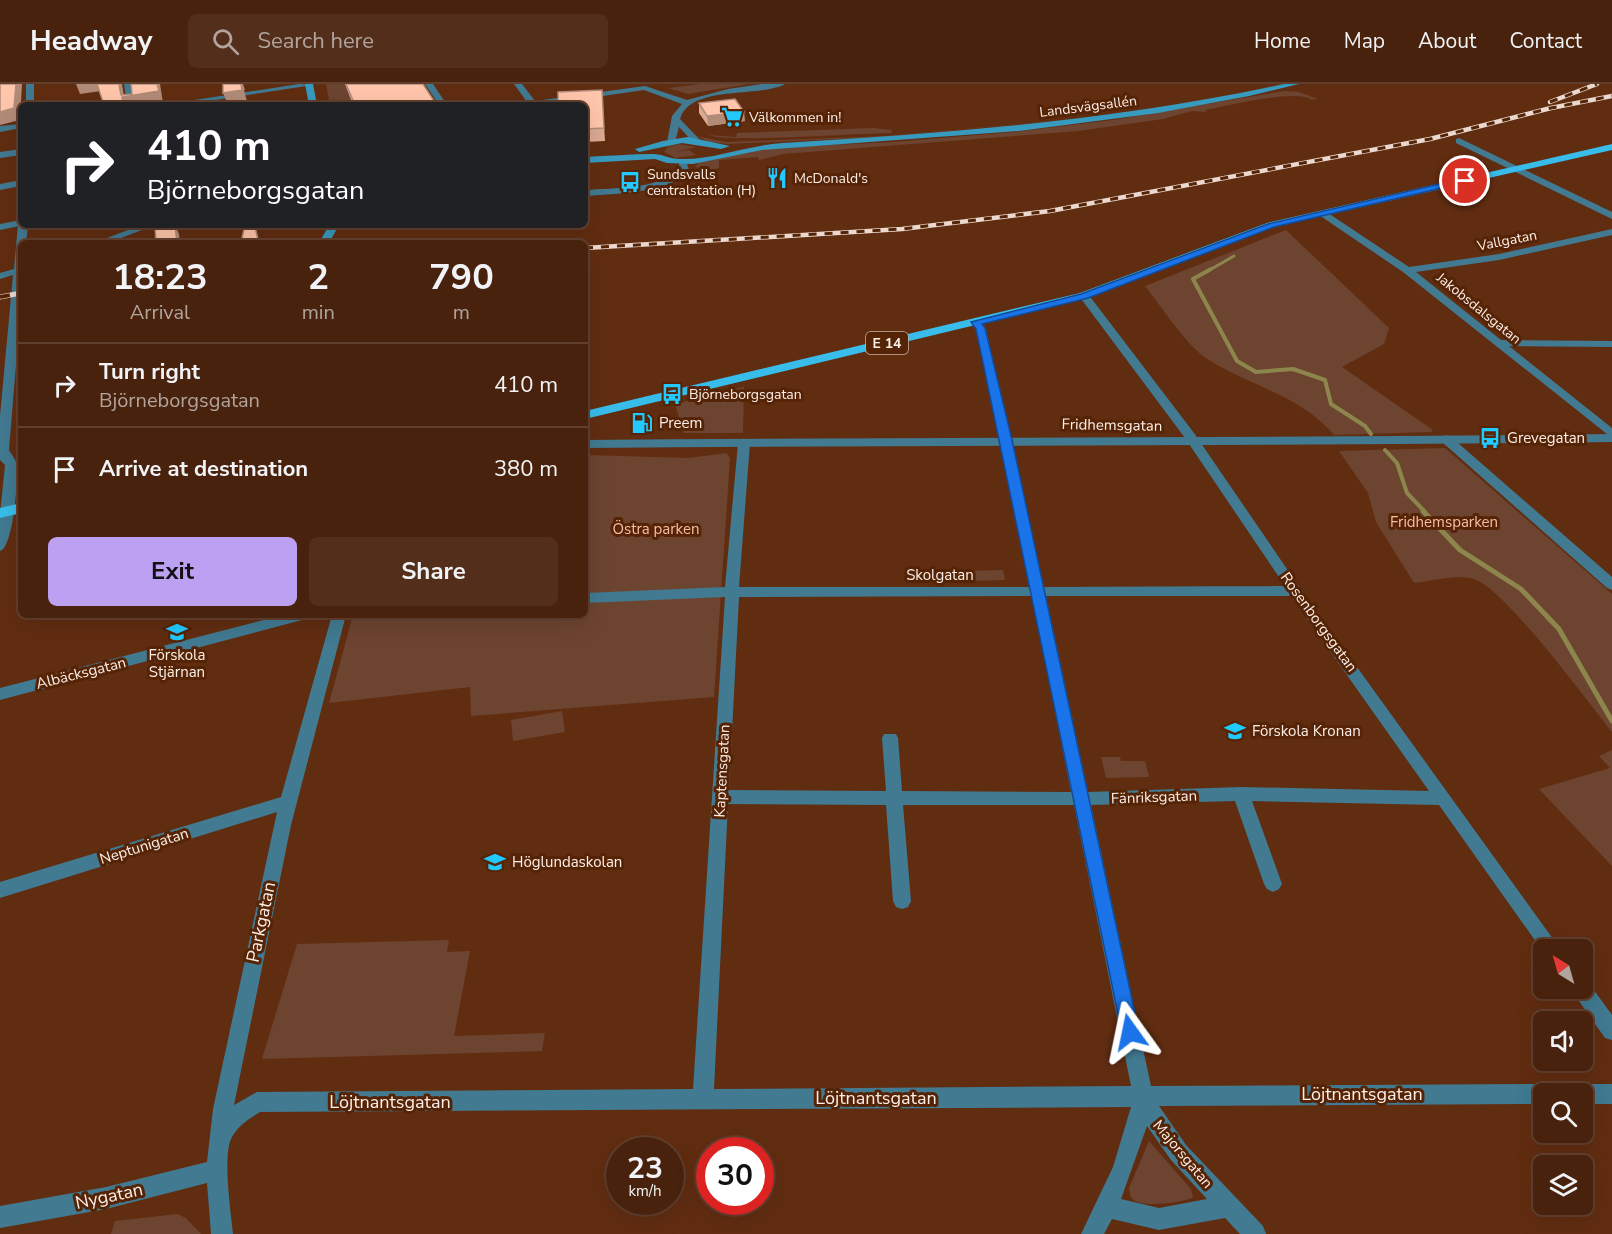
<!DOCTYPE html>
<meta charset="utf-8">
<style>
body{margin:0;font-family:"Nunito Sans",sans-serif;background:#532f1b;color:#f1f3f6;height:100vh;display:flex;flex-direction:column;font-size:22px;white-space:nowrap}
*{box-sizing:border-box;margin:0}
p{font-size:20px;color:#b1a49d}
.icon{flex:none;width:33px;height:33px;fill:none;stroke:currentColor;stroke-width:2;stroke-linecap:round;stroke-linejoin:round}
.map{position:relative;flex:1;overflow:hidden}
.side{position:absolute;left:18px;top:156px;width:570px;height:378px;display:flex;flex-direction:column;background:#49220d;border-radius:9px;box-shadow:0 6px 24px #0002,0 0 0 2px #613f2e}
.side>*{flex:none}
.hud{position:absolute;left:18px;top:18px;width:570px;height:126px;border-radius:9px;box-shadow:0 6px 24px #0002,0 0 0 2px #613f2e;background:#202124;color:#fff;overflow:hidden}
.needle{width:39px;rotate:323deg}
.controls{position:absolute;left:1533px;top:855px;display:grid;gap:12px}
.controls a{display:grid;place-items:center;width:60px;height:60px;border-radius:9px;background:#49220d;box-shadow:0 6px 24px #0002,0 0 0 2px #613f2e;font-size:30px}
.speed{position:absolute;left:606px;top:1053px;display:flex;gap:12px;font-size:30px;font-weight:700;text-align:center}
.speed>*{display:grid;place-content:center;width:78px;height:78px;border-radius:50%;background:#49220d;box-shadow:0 6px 24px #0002,0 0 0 2px #613f2e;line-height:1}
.speed small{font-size:15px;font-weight:400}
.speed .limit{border:9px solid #d22;background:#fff;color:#111}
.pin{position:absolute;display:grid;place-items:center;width:51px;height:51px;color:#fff;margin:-26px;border:3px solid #fff;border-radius:50%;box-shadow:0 2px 6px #0007}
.me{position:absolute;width:66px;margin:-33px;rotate:348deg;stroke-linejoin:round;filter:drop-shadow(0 0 4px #0008)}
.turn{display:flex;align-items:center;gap:21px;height:126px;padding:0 30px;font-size:27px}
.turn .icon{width:78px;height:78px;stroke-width:2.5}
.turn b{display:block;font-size:42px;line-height:51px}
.eta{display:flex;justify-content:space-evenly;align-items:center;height:102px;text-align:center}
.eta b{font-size:36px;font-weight:700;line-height:42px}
.action{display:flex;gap:12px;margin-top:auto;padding:12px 30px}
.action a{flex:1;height:69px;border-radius:9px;background:#bca0f2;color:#111;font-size:24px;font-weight:700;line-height:69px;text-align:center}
.action a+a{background:#532f1b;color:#f1f3f6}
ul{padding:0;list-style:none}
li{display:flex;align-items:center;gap:18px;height:84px;padding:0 30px;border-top:2px solid #613f2e}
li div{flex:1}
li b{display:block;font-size:22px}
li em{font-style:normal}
header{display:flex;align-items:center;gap:36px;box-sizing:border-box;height:84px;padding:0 30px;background:#49220d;border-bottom:2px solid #613f2e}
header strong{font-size:28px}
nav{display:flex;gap:33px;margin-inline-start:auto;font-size:21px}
.search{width:420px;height:54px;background:#532f1b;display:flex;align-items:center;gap:15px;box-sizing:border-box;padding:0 21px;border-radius:9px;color:#b1a49d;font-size:22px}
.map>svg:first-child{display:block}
.green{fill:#6d4430}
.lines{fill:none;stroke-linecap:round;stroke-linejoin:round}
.stream-far2{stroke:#8d864c;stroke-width:3}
.stream-far1{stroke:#8d864c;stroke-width:4}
.stream{stroke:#8d864c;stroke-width:5}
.minor{fill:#417a91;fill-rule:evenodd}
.tertiary{fill:#417a91;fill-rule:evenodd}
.secondary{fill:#379abf;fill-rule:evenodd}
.trunk{fill:#38bdea;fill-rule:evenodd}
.rail-far1-casing{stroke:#ebd9d0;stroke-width:4.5}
.rail-casing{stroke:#ebd9d0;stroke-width:5}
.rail-far1{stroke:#552305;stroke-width:3;stroke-dasharray:8;stroke-linecap:butt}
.rail{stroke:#552305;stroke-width:4;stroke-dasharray:10;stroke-linecap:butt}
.wall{fill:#dbaa93}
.shaded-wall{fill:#b28b78}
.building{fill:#ffc6ab;stroke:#b28b78;stroke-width:1.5}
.route{fill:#1a73e8;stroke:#114b97;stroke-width:1.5}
.labels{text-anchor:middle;stroke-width:6;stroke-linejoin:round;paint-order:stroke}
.far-street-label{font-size:14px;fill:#fceee8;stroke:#552305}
.far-poi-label{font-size:14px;fill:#fceee8;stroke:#552305;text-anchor:start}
.shield{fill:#552305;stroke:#cab1a4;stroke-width:1.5}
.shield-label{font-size:14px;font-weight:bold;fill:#fceee8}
.poi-label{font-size:15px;fill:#fceee8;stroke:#552305;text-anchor:start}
.street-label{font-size:15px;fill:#fceee8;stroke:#552305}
.park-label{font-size:15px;fill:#f5bda2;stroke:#552305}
.near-street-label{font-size:18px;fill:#fceee8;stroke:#552305}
</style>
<header>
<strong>Headway</strong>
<div class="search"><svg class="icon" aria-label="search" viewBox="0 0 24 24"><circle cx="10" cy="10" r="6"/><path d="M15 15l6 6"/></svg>Search here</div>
<nav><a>Home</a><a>Map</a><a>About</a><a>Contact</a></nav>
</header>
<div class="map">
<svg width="1612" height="1150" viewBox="0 0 1612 1150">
<rect width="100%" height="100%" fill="#612d11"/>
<g class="green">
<path d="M326,0H345L354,9L349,10L351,15H357L352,18L353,21H330Z"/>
<path d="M701,0H749L688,10L668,4Z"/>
<path d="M1284,7L1299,8L1318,15L1306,16L1311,15C1293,5 1227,22 1205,26L1207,28L1192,27L1163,35L1078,47L783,70L759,76L758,73L719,76V84C712,86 700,87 695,82L700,78L766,64L893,58L1013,48L1113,36Z"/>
<path d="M1095,33L881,53L728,60L709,58L696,52L726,58L886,52Z"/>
<path d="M874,44L891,46L892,49C863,49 724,59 709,51L736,53L737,49Z"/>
<path d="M678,60L696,63L674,68L689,66L696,71L676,74L664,68L668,63Z"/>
<path d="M1286,146L1389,244L1384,260L1342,283L1433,346L1431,348L1334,351C1300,311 1252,303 1209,276C1185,261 1163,224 1145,202Z"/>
<path d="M744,303L743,349H684L675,320Z"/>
<path d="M1445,364L1612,510V648C1587,617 1505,505 1474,495C1456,490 1432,497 1414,499L1376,438L1368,409L1339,367Z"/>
<path d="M726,369L730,374L714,613L471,632L470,603L329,619L353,531H585V371L689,374Z"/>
<path d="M1003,486L1005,496L966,497L965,487Z"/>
<path d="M562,627L565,648L513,657L511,636Z"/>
<path d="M1612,666V782L1539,705L1610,684L1599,672Z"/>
<path d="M1101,673H1120L1121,677H1145L1149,693L1106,694Z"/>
<path d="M449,856L447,868L470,867L454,952L545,949L542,967L262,975L297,860Z"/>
<path d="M1149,1057L1191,1105L1193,1113C1184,1119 1144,1123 1135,1117C1130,1114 1130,1109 1129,1104Z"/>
<path d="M177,1130L186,1134L201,1150H111L115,1137Z"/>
</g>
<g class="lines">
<path class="stream-far2" d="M1208,187L1234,172"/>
<g class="stream-far1">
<path d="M1211,185L1193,195L1237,277L1256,288L1293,285L1325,296L1331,320L1365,342L1371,350"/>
<path d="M1385,366L1397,379L1407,409L1425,428"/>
</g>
<path class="stream" d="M1423,427L1460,466L1521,505L1559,545L1612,637"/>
<g class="minor">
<rect x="26" y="0" width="8" height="21"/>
<path d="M124,0H132L135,21H127Z"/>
<path d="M299,0L313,1L183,21H162Z"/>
<path d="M425,0H433L447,21H439Z"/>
<path d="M514,0H522L535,17L645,2L687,16L728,5L762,0H785C761,14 690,0 680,35L701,57L694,59L679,43L675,58L671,61L667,58L672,32L682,20L644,6L541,21H520L527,18Z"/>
<path d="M21,40V44L0,48V42Z"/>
<path d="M1459,54L1612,128V135L1456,59V55Z"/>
<path d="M21,65V71L0,74V68Z"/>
<path d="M683,76L687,79L689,87C671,109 613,110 585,112V106C616,104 654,105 680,87L679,79Z"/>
<path d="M21,96V102L0,106V100Z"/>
<path d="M1319,127H1325L1409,183L1499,170L1612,145V151L1499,176L1416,188L1501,256L1612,257V263L1509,262L1612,344V354L1403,188L1319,131Z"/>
<path d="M21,139V141H28L26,159H21V220L9,366C12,371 17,377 17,383C18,397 13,464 0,467V430L5,381L0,376V332L13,191L0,195V189L14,185L18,141Z"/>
<path d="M141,141H155L108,159H94Z"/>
<path d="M1084,209L1088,210L1194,349L1300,504L1561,866H1544V869L1439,721L1252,717L1282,800L1279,805L1273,808L1267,805L1264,800L1235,717L1091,721L1151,1002L1544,1000L1551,1003L1554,1010H1544V1020L1159,1022L1186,1061L1263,1142L1266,1150H1240L1225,1134L1159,1146L1112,1135L1104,1150H1081L1113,1083L1131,1023L260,1028C249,1035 239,1041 232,1053C222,1070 231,1129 233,1150H211L207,1099L106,1125L0,1144V1122L106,1103L207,1078L213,1025L277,728L0,814V798L281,713L332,531H346L291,741L234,1021L257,1008L693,1005L725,513L585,519V509L725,503L738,359L744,355L750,359L739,503H1030L976,245L971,238L972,236H980L986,245L1044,503L1285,502L1185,354L1079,212ZM1032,512L1071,708L902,707L898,654L896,650H884L882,654L886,707L729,706L739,513ZM1046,512H1291L1429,707L1241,703L1088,708ZM728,720L886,721L893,817L896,823L902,825L908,823L911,817L903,721H1074L1131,1002L714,1005ZM1147,1042L1171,1076L1207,1115L1159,1124L1121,1115Z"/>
<path d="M1446,351L1450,352L1612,493V506L1607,504L1442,358L1440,355Z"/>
<path d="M283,531H309L302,536L0,616V604Z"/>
<path d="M1582,896L1588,898L1612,931V956L1605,954L1574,910L1572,904H1582Z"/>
<path d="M1582,1000H1612V1020H1582V1010H1572L1575,1003Z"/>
</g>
<g class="tertiary">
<path d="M21,136V141H24L0,146V140Z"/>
<path d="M1612,350V358C1270,362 927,361 585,364V356C927,353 1270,354 1612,350Z"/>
</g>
<g class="secondary">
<path d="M305,0H313L317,21H309Z"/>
<path d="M1284,0H1299L1249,12L1158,29L1019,47L762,66L693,80L667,79L655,75L585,79V73C608,72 631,70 653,70C662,70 670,75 680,75C714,76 748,61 783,59C952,49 1119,36 1284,0Z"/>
<path d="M688,53L730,62L721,65L682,59L639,68L635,65L663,57Z"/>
<path d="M329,141H339L329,159H319Z"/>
</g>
<g class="trunk">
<path d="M1612,60V66L1274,143L1088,214L585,335V327L1080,209L1267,139Z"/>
<path d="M21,419V429L0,434V424Z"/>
</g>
<defs>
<g id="rail-far1">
<path d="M1550,18L1597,0"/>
<path d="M585,164L902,145L1050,127L1430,55L1551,24L1612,12"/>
</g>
<path id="rail" d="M0,213L21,209"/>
</defs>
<use href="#rail-far1" class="rail-far1-casing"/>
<use href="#rail" class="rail-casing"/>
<use href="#rail-far1" class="rail-far1"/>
<use href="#rail" class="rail"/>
</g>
<g class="wall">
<path d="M345,0H423L436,21H353Z"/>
<path d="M602,6L605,57L585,58V21Z"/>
<path d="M699,19L745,37L708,42L699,29Z"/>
</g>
<g class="shaded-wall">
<path d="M16,0H22L20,36L0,41V28Z"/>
<path d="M76,0H98L101,7L80,10Z"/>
<path d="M119,0H122L124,12L156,8L157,0H160L163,19L150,21H123Z"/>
<path d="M226,0H243L245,6H244L248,21H228L223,9Z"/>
<path d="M744,28L745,37L708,42L707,32Z"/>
<path d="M175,141L179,150L180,159H177Z"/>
<path d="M255,143L260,159H242Z"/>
</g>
<g class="building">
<path d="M0,0H16L14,24L0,28Z"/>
<path d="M97,0H119L121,11L132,10L131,0H157L159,7L122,13L123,21H104Z"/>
<path d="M223,0H241L242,6L223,9Z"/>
<path d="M346,0H423L436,20L428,21H355Z"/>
<path d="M602,6L604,44L585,45V21H558V8Z"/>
<path d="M735,15L744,28L707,32L699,19Z"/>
<path d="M167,141H175L177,159H156L155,143Z"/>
<path d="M255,143L258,156L241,159L244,145Z"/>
</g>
<path class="route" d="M1465,94L1468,98L1274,143L1088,214L982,240L985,244L1012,356L1139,948L1136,954L1130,956L1123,954L976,245L971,238L1081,210L1268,140Z"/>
<defs>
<symbol id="supermarket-bare" viewBox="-9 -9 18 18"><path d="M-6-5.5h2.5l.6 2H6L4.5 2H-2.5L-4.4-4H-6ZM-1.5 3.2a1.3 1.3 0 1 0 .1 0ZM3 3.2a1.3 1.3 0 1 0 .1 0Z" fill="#22c9fe" stroke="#552305" stroke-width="2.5" paint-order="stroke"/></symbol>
<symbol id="restaurant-bare" viewBox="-9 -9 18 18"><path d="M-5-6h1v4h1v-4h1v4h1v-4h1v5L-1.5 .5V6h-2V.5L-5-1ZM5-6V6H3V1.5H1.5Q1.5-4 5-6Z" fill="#22c9fe" stroke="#552305" stroke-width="2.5" paint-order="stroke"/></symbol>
<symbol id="bus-bare" viewBox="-9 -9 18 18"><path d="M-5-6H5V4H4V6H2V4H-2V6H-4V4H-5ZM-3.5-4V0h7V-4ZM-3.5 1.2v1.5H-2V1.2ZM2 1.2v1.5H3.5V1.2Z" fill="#22c9fe" stroke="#552305" stroke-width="2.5" paint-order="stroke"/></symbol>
<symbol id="fuel-bare" viewBox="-9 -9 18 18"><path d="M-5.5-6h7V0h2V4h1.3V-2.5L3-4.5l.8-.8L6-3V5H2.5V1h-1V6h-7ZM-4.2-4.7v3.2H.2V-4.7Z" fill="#22c9fe" stroke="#552305" stroke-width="2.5" paint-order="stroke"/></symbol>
<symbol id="school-bare" viewBox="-9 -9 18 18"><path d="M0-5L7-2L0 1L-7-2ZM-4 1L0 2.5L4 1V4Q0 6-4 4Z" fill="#22c9fe" stroke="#552305" stroke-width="2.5" paint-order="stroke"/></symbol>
</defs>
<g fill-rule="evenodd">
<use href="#supermarket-bare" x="717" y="18" width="30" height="30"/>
<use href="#restaurant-bare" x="762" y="79" width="30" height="30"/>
<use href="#bus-bare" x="615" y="83" width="30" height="30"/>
<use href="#bus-bare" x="657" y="295" width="30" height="30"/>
<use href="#fuel-bare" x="627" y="324" width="30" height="30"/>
<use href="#bus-bare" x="1475" y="339" width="30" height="30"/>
<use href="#school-bare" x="162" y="533" width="30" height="30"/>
<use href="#school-bare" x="1220" y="632" width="30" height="30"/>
<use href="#school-bare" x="480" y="763" width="30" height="30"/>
</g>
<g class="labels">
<g class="far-street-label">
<text transform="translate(1088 22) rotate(-7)" y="5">Landsvägsallén</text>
<text transform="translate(1507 156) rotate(-11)" y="5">Vallgatan</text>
<text transform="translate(1479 224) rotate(39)" y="5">Jakobsdalsgatan</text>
</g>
<g class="far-poi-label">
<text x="749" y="38">Välkommen in!</text>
<text x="647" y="95">Sundsvalls<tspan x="647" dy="16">centralstation (H)</tspan></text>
<text x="794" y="99">McDonald's</text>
<text x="689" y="315">Björneborgsgatan</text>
</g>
<rect class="shield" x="866" y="248" width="42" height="22" rx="4.5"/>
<g class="shield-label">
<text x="887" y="264">E 14</text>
</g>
<g class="poi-label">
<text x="659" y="344">Preem</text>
<text x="1507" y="359">Grevegatan</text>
<text x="177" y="576" text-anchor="middle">Förskola<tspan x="177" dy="17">Stjärnan</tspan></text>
<text x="1252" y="652">Förskola Kronan</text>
<text x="512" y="783">Höglundaskolan</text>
</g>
<g class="street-label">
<text transform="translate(1112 341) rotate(1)" y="5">Fridhemsgatan</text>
<text x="940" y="496">Skolgatan</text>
<text transform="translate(1319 538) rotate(54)" y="5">Rosenborgsgatan</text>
<text transform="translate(81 589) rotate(-14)" y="5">Albäcksgatan</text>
<text transform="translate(722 687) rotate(-87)" y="5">Kaptensgatan</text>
<text transform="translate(1154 713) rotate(-2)" y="5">Fänriksgatan</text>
<text transform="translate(144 762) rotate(-17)" y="5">Neptunigatan</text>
<text transform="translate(1183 1070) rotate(50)" y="5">Majorsgatan</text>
</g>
<g class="park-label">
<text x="1444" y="443">Fridhemsparken</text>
<text x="656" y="450">Östra parken</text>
</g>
<g class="near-street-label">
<text transform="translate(261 838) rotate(-78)" y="6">Parkgatan</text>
<text x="1362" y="1016">Löjtnantsgatan</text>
<text x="876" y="1020">Löjtnantsgatan</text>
<text x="390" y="1024">Löjtnantsgatan</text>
<text transform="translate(109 1112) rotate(-12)" y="6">Nygatan</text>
</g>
</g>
</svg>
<div class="controls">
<a><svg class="needle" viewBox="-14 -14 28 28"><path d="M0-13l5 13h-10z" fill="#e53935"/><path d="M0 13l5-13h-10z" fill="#b1a49d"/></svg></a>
<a><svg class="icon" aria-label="sound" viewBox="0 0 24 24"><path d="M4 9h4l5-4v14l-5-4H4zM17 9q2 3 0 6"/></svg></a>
<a><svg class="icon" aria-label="search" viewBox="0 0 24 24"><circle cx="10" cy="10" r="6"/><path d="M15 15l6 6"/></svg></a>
<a><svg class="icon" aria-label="layers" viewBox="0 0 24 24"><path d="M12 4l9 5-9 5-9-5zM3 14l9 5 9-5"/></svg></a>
</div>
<div class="speed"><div>23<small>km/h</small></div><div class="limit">30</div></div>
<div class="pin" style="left:1465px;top:97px;background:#d93025"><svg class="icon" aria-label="arrive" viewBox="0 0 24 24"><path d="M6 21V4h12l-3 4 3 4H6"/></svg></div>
<svg class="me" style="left:1130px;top:948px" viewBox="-20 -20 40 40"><path d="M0-17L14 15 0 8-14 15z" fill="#1a73e8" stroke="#fff" stroke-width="4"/></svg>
<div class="hud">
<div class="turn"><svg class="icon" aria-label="right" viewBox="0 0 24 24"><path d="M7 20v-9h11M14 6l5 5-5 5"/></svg><div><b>410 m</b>Björneborgsgatan</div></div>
</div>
<section class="side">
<div class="eta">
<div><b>18:23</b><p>Arrival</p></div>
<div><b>2</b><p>min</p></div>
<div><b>790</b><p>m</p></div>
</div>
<ul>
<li><svg class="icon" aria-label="right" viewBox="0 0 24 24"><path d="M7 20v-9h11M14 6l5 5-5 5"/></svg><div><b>Turn right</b><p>Björneborgsgatan</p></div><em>410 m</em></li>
<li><svg class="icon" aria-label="arrive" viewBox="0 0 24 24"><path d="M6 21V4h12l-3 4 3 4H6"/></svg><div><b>Arrive at destination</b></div><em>380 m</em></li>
</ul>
<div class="action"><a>Exit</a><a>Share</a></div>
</section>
</div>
